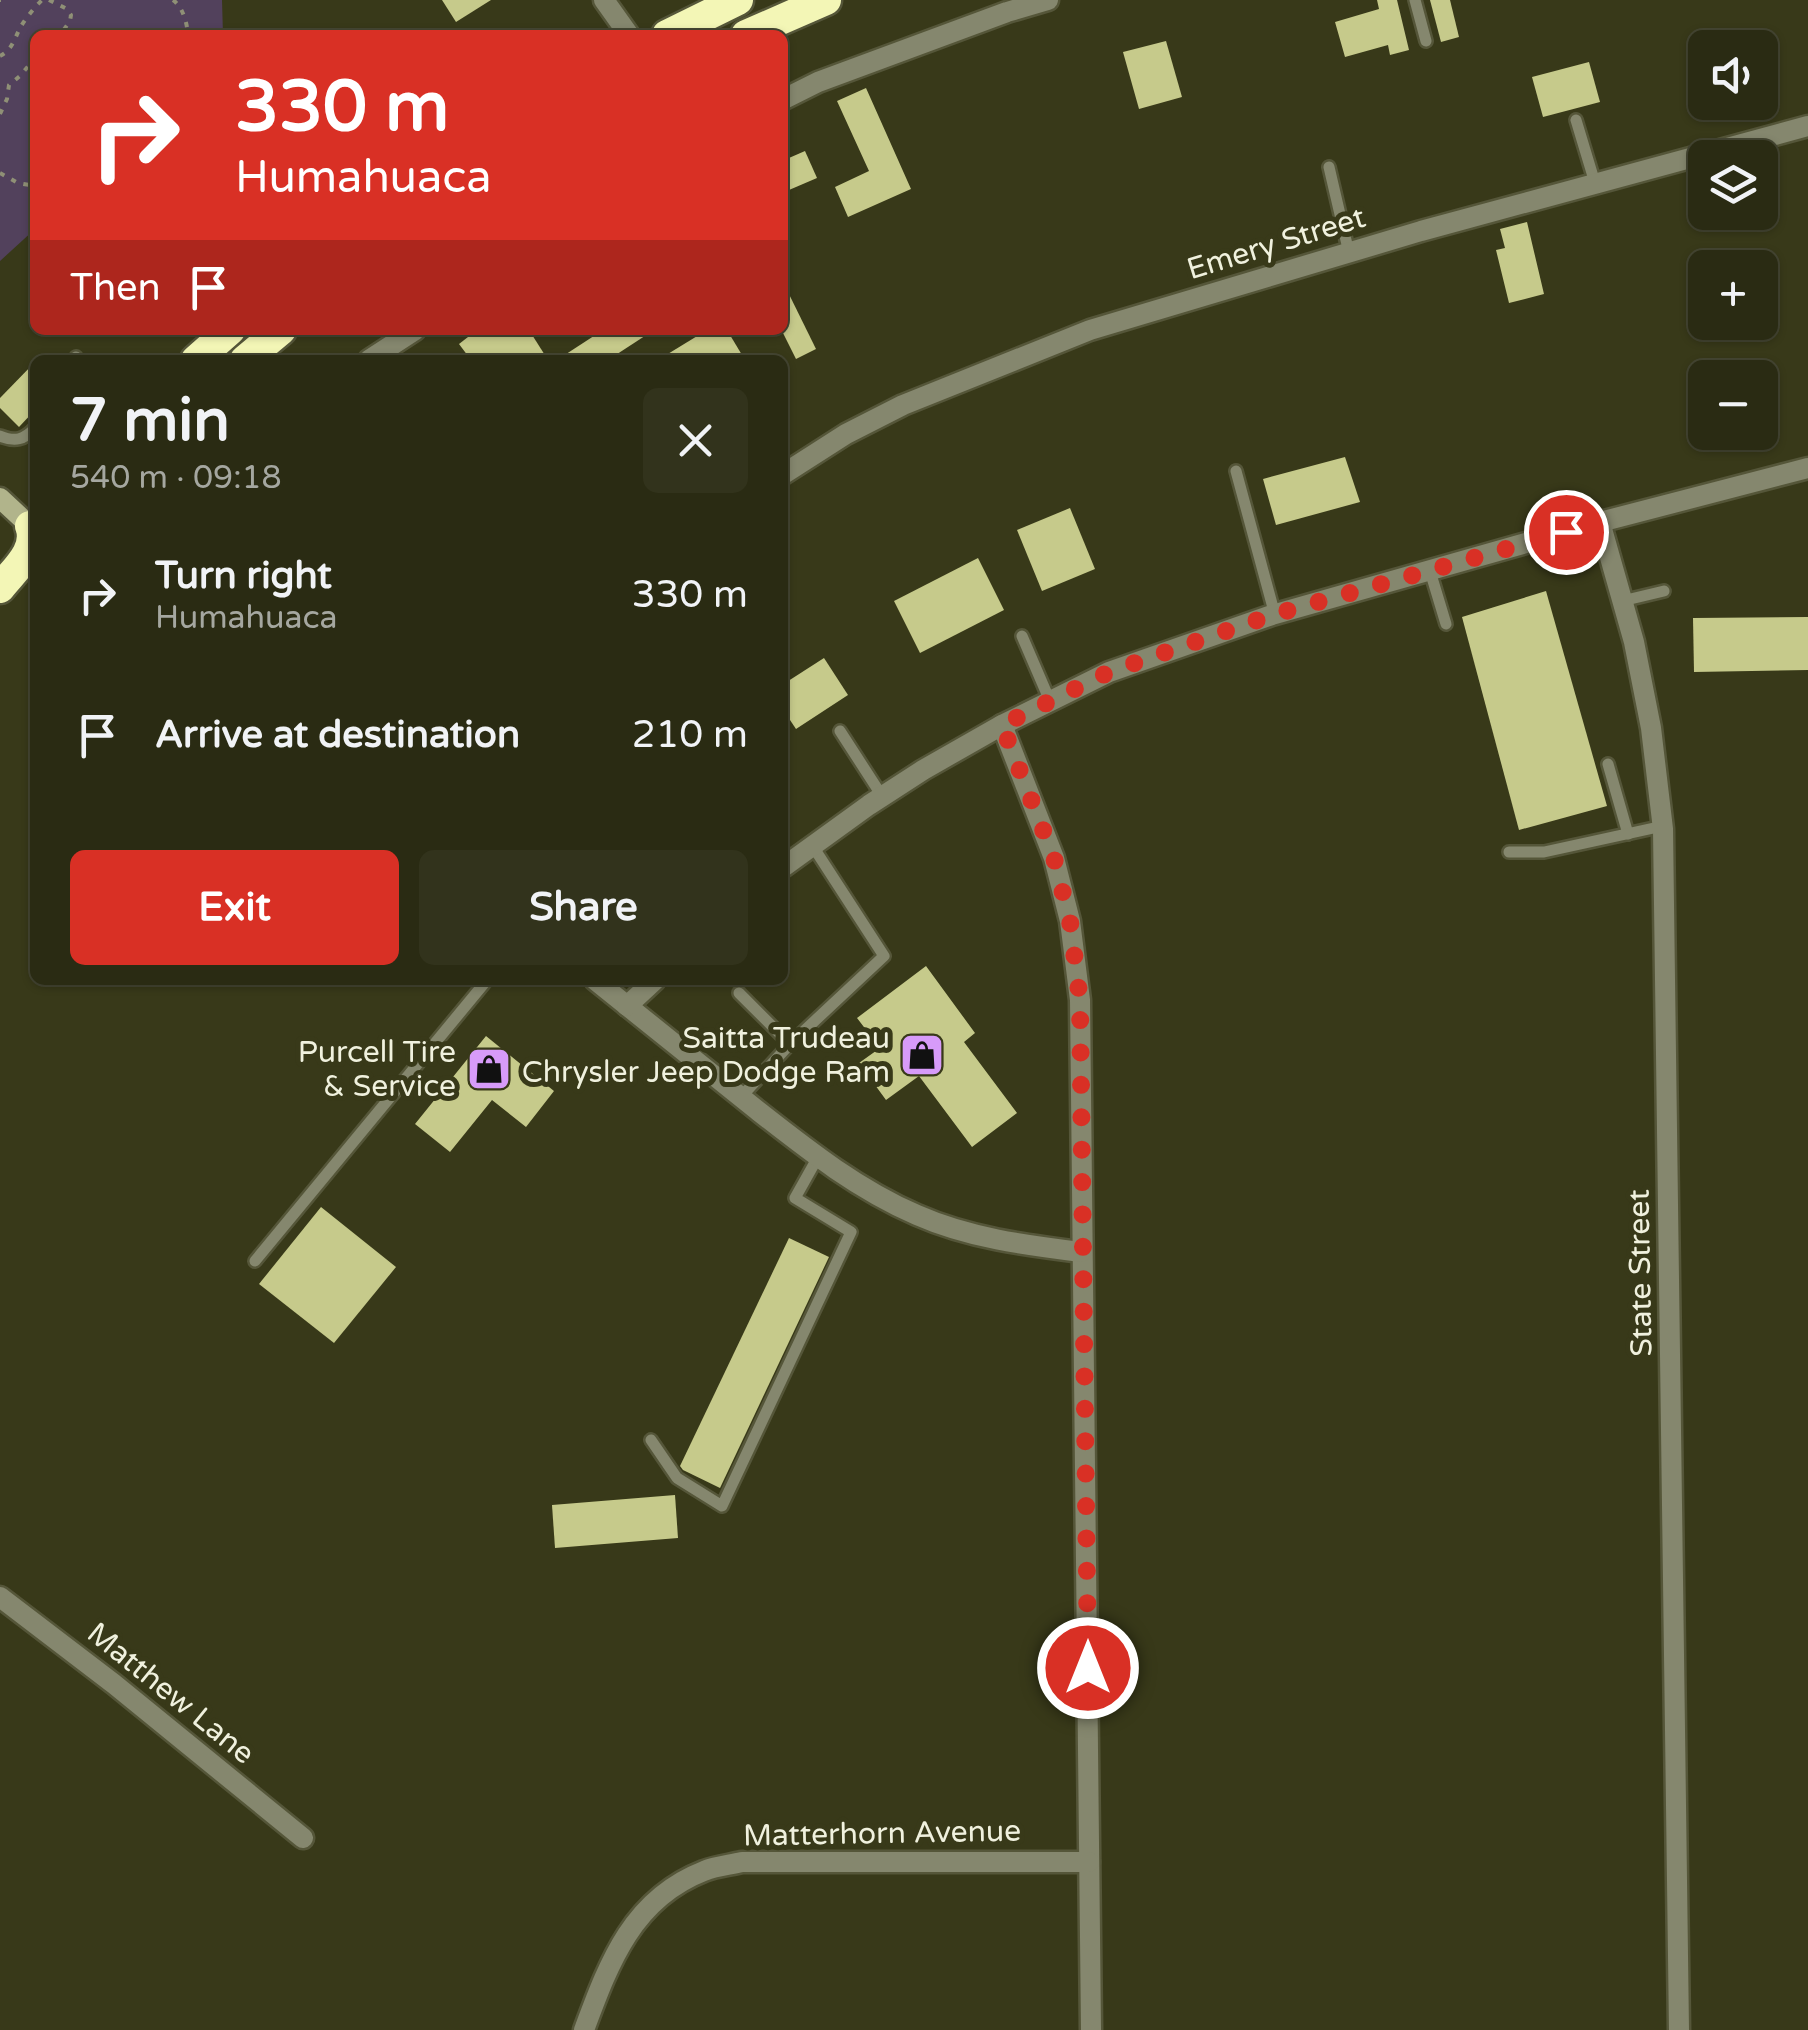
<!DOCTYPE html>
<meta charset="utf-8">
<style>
body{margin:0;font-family:"Varela Round",sans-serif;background:#32331c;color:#f1f3f6;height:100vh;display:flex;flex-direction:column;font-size:38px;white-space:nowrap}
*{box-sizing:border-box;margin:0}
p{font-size:32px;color:#a5a7a0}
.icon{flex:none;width:55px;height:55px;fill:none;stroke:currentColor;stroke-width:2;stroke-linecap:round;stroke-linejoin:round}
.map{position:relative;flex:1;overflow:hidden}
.drawer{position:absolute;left:30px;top:355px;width:758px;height:630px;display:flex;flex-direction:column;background:#2a2b13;border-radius:15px;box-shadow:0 2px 8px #0004,0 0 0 2px #464733}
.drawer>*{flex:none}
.hud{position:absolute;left:30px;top:30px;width:758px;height:305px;border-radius:15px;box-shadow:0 2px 8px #0004,0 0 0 2px #464733;background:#d93025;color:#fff;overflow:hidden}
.buttons{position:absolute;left:1688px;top:30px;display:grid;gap:20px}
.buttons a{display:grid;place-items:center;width:90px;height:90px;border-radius:15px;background:#2a2b13;box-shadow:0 2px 8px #0004,0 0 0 2px #464733;font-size:50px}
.pin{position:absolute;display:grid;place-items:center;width:85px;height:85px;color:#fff;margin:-42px;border:5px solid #fff;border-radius:50%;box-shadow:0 2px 10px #0007}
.me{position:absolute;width:110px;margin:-55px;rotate:0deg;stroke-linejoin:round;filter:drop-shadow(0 0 8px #0008)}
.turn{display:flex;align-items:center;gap:35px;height:210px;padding:0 40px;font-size:45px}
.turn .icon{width:130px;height:130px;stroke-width:2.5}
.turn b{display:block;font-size:70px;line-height:85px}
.then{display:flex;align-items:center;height:95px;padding:0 40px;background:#0003;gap:20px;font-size:38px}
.round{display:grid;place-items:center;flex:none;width:105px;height:105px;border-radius:15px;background:#32331c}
.overview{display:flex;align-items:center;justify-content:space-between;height:170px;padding:0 40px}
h1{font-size:60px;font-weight:800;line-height:75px}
.button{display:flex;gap:20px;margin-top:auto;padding:20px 40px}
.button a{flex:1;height:115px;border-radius:15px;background:#d93025;color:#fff;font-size:40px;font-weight:800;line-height:115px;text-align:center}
.button a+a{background:#32331c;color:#f1f3f6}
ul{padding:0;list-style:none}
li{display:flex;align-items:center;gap:30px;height:140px;padding:0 40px}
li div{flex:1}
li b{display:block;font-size:38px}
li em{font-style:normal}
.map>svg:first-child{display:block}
.green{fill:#52415c}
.building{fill:#c6ca8b}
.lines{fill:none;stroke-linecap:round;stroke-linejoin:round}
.lane-casing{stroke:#555639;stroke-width:16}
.street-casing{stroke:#555639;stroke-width:25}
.secondary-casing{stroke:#555639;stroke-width:25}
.highway-casing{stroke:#555639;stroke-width:35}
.path{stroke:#8f9076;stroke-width:4;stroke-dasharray:5 8;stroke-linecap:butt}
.lane{stroke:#85876e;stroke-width:11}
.street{stroke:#85876e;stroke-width:20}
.secondary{stroke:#b1b48b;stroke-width:20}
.highway{stroke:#f3f6b6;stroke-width:30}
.route{stroke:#d93025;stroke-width:18;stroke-dasharray:0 32.4}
.labels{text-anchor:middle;stroke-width:10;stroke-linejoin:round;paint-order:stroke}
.street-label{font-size:30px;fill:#f0f1de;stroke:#383919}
.poi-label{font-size:30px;fill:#f0f1de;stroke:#383919;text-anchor:end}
</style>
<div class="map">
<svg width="1808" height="2030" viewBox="0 0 1808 2030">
<rect width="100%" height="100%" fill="#383919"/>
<path class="green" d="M0,0H222L223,35H35V229L0,261Z"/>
<g class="building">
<path d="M442,0H491L456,22Z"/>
<path d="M1377,0H1397L1409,50L1390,55L1388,45L1345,57L1335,22L1379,9Z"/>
<path d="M1430,0H1450L1459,37L1441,42Z"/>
<path d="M1166,41L1182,97L1139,109L1123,52Z"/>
<path d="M1589,62L1600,102L1543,117L1532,77Z"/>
<path d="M866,88L911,189L848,217L835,187L869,171L837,101Z"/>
<path d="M805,151L817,178L782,193V161Z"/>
<path d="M1527,222L1544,294L1509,303L1496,250L1505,248L1500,229Z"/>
<path d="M782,280L816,349L796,359L782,331Z"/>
<path d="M477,330H529L548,360H471L459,344Z"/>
<path d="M603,330H654L608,360H557Z"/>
<path d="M707,330H727L745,360H658Z"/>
<path d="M35,362V410L19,427L0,408V398Z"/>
<path d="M1345,457L1360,502L1276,525L1263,479Z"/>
<path d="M1070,508L1095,569L1042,591L1017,530Z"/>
<path d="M978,558L1004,610L920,653L894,601Z"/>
<path d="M1546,591L1607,806L1519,830L1462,617Z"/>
<path d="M1808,617V670L1694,672L1693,618Z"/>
<path d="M824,658L848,695L796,729L782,708V685Z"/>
<path d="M926,966L975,1033L964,1042L1017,1113L972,1147L919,1076L886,1100L859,1063L880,1048L857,1018Z"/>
<path d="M486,1036L554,1091L526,1127L492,1100L450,1152L415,1124Z"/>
<path d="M321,1207L396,1267L334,1343L259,1284Z"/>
<path d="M789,1238L829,1257L720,1488L683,1470L680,1466Z"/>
<path d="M675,1495L678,1538L555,1548L552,1505Z"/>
</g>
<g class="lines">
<defs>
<g id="lane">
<path d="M1415,0L1426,41"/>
<path d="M1576,120L1595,183"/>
<path d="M1329,167L1349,253"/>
<path d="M76,357L77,360"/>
<path d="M0,436C15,442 24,440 35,428"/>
<path d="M1236,471L1275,615"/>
<path d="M1430,571L1446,624"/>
<path d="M1622,601L1664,591"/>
<path d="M1022,636L1050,701"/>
<path d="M840,731L882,796"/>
<path d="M1608,764L1628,834"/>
<path d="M1509,852H1544L1663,826"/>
<path d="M739,993L790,1044"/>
<path d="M741,1097L790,1044L884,956L812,845"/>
<path d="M255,1261L487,980"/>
<path d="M651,1440L677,1478L722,1506L851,1232L795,1198L818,1157"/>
</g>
<g id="street">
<path d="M604,0L629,35"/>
<path d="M782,100L818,82L1007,12L1048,0"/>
<path d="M369,360L415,330"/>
<path d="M782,475L846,434L903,405L1090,330L1421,231L1808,126"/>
<path d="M1600,522L1634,642L1651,728L1663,829L1679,2030"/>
<path d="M1002,725L1054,858L1070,921L1080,1000L1091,2030"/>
<path d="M782,868L869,805L923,770L1002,725L1109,672L1272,615L1600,522L1808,468"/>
<path d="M595,980C649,1023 703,1067 757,1110C808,1150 857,1189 917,1215C969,1238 1025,1245 1081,1252"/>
<path d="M627,1006L655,980"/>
<path d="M0,1597L114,1684L303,1838"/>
<path d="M584,2030C609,1963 632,1899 704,1871C716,1866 730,1865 742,1862H1089"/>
</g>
<path id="secondary" d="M0,498L30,526"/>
<g id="highway">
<path d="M667,35L738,0"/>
<path d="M746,35L826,0"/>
<path d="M196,360L230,330"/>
<path d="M245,360L281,330"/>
<path d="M0,588C14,570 39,550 30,526"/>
</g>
</defs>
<use href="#lane" class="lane-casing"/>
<use href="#street" class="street-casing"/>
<use href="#secondary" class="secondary-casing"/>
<use href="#highway" class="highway-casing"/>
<g class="path">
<path d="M0,0H1"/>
<path d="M49,0L67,9L71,15L70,21L60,35"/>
<path d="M173,0C183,7 187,23 188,35"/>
<path d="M0,56C12,50 14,40 20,28C25,19 34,8 42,0"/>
<path d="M0,114L7,99L9,85L20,76L35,58"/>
<path d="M0,173L18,183L35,186"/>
</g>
<use href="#lane" class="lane"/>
<use href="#street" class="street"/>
<use href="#secondary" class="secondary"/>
<use href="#highway" class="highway"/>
</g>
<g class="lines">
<path class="route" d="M1088,1668L1080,1000L1070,921L1054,858L1002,725L1109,672L1272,615L1566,532"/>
</g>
<defs>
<symbol id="shop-square" viewBox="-11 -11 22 22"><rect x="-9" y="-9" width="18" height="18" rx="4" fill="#d79bf9" stroke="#383919"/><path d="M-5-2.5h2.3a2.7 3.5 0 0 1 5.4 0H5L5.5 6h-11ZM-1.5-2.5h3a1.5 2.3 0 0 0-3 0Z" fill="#111"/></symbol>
</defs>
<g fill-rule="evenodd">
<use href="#shop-square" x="897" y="1030" width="50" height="50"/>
<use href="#shop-square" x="464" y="1044" width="50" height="50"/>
</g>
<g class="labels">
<g class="street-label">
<text transform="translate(1276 243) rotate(-17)" y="10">Emery Street</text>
<text transform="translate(1640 1273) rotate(-91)" y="10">State Street</text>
<text transform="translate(171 1693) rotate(39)" y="10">Matthew Lane</text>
<text transform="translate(882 1833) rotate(-1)" y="10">Matterhorn Avenue</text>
</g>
<g class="poi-label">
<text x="890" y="1048">Saitta Trudeau<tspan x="890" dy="34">Chrysler Jeep Dodge Ram</tspan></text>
<text x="456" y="1062">Purcell Tire<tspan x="456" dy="34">&amp; Service</tspan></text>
</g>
</g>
</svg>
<div class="buttons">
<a><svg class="icon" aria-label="sound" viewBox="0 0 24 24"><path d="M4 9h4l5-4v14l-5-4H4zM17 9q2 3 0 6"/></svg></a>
<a><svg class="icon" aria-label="layers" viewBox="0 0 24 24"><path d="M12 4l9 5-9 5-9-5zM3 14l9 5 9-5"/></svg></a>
<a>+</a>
<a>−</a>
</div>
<div class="pin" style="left:1566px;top:532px;background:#d93025"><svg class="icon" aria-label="arrive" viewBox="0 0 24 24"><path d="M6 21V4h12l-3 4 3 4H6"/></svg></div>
<svg class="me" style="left:1088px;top:1668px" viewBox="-20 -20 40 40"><circle r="17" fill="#d93025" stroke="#fff" stroke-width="3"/><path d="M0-11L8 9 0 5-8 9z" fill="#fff"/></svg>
<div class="hud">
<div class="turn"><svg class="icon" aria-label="right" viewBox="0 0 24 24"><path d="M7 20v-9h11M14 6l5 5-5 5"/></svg><div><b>330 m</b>Humahuaca</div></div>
<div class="then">Then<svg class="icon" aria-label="arrive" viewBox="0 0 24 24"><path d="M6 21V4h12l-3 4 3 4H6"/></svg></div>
</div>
<section class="drawer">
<div class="overview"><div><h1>7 min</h1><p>540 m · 09:18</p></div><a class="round"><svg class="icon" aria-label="close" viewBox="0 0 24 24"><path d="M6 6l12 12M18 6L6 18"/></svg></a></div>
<ul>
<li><svg class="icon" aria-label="right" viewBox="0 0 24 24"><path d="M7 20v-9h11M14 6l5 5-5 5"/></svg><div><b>Turn right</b><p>Humahuaca</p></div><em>330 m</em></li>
<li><svg class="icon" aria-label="arrive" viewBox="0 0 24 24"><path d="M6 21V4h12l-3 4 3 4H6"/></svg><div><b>Arrive at destination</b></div><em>210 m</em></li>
</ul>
<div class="button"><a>Exit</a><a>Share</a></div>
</section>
</div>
